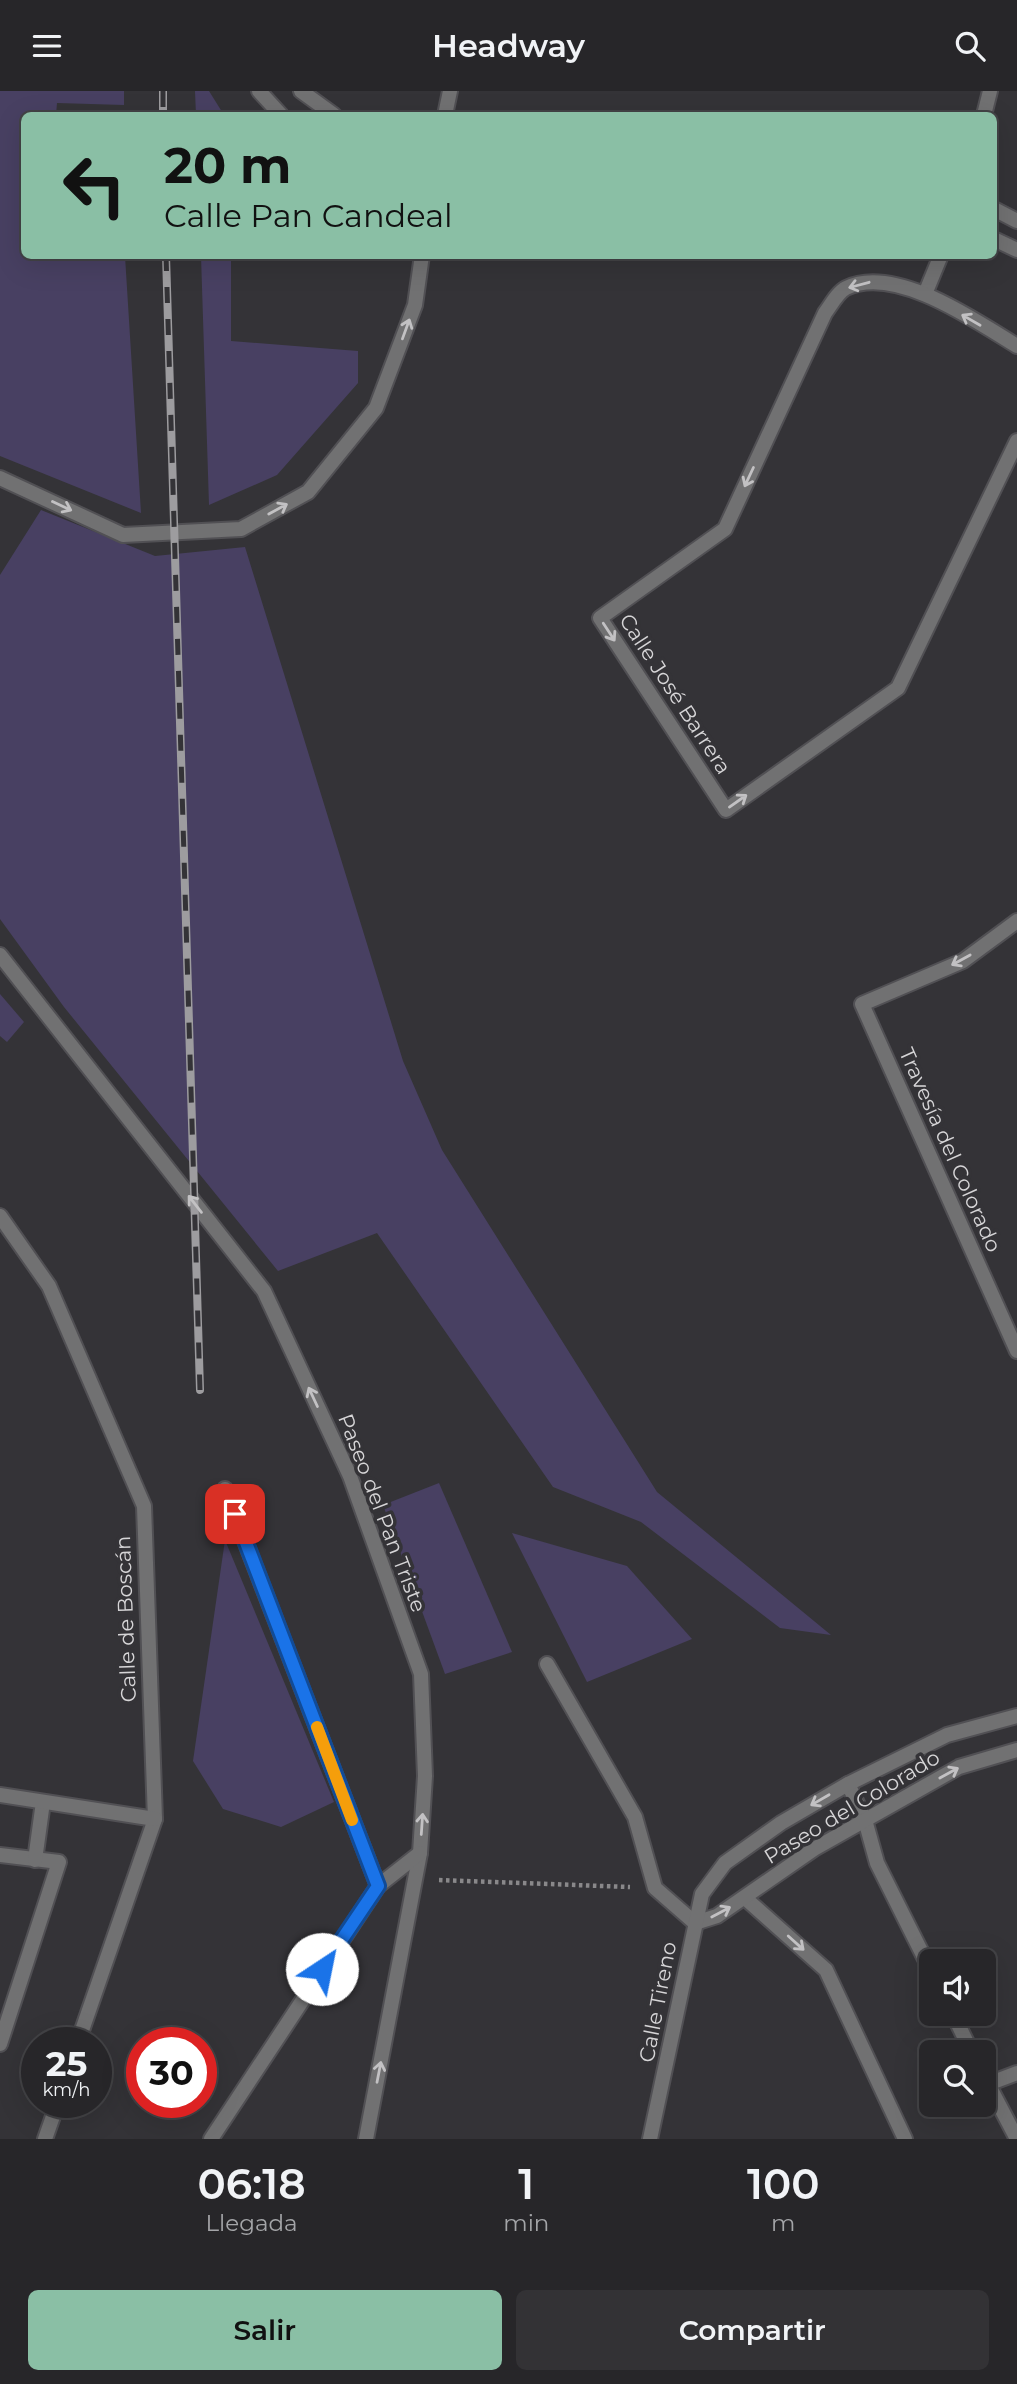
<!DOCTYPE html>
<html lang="es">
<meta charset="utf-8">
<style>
body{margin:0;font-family:Montserrat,sans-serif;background:#333235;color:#f1f3f6;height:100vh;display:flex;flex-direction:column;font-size:26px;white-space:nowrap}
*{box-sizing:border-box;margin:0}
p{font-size:23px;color:#a4a5a8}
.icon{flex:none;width:38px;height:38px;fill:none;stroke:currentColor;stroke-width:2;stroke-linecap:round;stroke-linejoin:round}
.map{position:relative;height:2048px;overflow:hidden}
.side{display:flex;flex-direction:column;background:#272629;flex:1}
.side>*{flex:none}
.top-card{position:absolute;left:21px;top:21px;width:976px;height:147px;border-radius:10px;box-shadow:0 7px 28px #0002,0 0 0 2px #434346;background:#8abfa5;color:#111;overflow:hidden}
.controls{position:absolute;left:919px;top:1858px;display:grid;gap:14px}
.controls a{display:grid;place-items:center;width:77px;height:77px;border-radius:10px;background:#272629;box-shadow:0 7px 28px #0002,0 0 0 2px #434346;font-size:35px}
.speed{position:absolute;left:21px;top:1936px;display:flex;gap:14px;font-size:35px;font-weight:700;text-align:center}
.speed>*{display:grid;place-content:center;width:91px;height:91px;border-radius:50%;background:#272629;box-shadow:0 7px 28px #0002,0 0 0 2px #434346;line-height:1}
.speed small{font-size:18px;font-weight:400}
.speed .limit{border:10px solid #d22;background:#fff;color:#111}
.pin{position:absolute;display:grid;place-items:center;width:60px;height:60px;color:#fff;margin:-30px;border-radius:14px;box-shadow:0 4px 10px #0006}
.me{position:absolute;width:77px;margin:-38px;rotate:34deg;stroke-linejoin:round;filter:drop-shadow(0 0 5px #0008)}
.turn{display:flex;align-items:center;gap:24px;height:147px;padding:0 28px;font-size:32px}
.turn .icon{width:91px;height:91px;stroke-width:2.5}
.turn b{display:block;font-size:49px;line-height:60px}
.eta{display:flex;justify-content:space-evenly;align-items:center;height:119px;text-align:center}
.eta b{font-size:42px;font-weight:600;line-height:49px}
.primary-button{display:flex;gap:14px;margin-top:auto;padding:14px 28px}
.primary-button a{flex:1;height:80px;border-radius:10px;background:#8abfa5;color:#111;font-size:28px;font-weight:600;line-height:80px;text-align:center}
.primary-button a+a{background:#333235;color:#f1f3f6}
header{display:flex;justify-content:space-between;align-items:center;height:91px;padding:0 28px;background:#272629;font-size:32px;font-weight:600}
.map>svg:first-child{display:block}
.green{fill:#484062}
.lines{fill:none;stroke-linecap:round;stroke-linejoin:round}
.service-casing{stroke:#515054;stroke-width:18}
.minor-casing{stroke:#515054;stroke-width:18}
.path{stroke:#89888a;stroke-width:4.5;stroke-dasharray:3.5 3.5;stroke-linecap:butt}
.service{stroke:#717172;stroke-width:14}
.minor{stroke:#717172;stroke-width:14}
.rail-casing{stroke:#9d9c9f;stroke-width:8}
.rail{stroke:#343337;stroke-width:5;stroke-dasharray:16;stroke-linecap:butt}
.oneway{stroke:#c2c1c3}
.route-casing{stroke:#114b97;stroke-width:18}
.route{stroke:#1a73e8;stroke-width:12}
.slow{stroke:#f59e0b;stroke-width:12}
.labels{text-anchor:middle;stroke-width:7;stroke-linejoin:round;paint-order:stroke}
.street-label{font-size:21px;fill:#d6d5d7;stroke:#343337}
</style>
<header><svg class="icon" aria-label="menu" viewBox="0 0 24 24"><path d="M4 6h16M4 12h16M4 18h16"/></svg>Headway<svg class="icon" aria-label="search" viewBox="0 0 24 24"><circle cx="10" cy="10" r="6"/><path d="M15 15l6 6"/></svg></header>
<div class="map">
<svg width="1017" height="2048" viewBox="0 0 1017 2048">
<rect width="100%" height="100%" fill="#343337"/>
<g class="green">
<path d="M0,0H124V14L57,12L56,24H24V164L125,165L141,422L0,365Z"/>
<path d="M195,0H209L224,24H196Z"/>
<path d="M201,165H231V250L358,260V292L277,384L209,414Z"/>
<path d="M41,419L155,465L245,456L403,970L442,1059L657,1401L831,1544L780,1537L641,1431L553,1396L377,1142L278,1180L64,916L0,828V484Z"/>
<path d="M0,903L24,931L7,951L0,945Z"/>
<path d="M439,1392L512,1561L445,1583L383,1414Z"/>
<path d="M512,1442L627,1475L692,1548L587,1591Z"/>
<path d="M225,1449L334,1711L281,1736L223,1718L193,1670Z"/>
</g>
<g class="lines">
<defs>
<g id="service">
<path d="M0,1764L59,1771L0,1953"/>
<path d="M35,1769L43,1711"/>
</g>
<g id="minor">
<path d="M259,0L281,24"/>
<path d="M301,0L334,24"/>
<path d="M445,24L450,0"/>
<path d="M984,24L990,0"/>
<path d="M994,118L1017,130"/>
<path d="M994,148L1017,159"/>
<path d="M925,203L941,164"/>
<path d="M1017,255C976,230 895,173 846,197C838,201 831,214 825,222L725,438L600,527L726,719L898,597L1017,350"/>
<path d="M0,387L123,444L241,438L308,401L376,317L415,214L422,164"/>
<path d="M1017,830L963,870L862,913L1017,1260"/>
<path d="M0,864L264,1200L350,1385L421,1583L425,1685L420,1762L366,2048"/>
<path d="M0,1125L49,1195L144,1415L155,1728L78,1951"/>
<path d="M225,1398L378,1795"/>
<path d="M547,1573L635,1726L655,1797L695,1832"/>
<path d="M848,1693L865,1729L877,1772L931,1880"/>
<path d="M0,1704L155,1728"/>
<path d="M745,1807L826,1879L905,2048"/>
<path d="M695,1832L717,1825L814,1758L959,1676L1017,1659"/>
<path d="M953,1923L972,1962"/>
<path d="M984,1985L1017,2048"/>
<path d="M988,1993L1017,1982"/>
<path d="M45,2048L58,2011"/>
<path d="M211,2048L378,1795L420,1762"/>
<path d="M650,2048L702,1803L725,1772L781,1732L848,1693L947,1644L1017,1625"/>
</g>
</defs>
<use href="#service" class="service-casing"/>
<use href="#minor" class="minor-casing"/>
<path class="path" d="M439,1789L630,1796"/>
<use href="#service" class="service"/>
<use href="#minor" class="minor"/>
<defs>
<g id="rail">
<path d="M163,0V24"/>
<path d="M166,164L200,1299"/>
</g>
</defs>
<use href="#rail" class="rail-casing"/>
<use href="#rail" class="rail"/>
</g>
<defs><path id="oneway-shaft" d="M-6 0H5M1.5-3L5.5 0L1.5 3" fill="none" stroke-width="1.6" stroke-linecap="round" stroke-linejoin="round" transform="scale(1.75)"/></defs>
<g class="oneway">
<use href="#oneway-shaft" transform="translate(859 194) rotate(165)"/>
<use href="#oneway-shaft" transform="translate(971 229) rotate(-150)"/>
<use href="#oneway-shaft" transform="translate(406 238) rotate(-70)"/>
<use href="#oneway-shaft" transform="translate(749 386) rotate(115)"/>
<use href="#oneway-shaft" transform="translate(62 415) rotate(25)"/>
<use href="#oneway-shaft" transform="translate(278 418) rotate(-29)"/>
<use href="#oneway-shaft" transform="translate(609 541) rotate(57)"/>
<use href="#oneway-shaft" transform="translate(738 710) rotate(-35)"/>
<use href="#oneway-shaft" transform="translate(961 869) rotate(151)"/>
<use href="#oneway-shaft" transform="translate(195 1113) rotate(-128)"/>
<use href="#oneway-shaft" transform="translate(313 1306) rotate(-115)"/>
<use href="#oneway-shaft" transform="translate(949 1682) rotate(-29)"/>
<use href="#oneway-shaft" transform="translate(820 1709) rotate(150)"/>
<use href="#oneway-shaft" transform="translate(422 1733) rotate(-86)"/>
<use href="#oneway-shaft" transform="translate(721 1821) rotate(-28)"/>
<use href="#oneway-shaft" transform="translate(796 1852) rotate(42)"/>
<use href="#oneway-shaft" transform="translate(379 1981) rotate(-79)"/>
</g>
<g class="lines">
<defs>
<path id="route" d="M235,1423L378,1795L322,1878"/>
</defs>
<use href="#route" class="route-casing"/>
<use href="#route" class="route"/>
<path class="slow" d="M317,1636L352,1729"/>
</g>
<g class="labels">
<g class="street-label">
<text transform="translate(675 603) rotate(57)" y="7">Calle José Barrera</text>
<text transform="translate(950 1059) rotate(66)" y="7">Travesía del Colorado</text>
<text transform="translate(382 1422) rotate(69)" y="7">Paseo del Pan Triste</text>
<text transform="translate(126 1528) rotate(-92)" y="7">Calle de Boscán</text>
<text transform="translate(852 1716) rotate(-31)" y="7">Paseo del Colorado</text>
<text transform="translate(658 1911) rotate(-79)" y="7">Calle Tireno</text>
</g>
</g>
</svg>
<div class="controls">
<a><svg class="icon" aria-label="sound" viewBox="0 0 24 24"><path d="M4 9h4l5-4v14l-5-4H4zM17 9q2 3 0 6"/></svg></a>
<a><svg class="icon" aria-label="search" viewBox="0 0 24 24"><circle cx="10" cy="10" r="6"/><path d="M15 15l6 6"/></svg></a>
</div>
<div class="speed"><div>25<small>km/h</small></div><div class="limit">30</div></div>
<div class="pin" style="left:235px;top:1423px;background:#d93025"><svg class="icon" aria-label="arrive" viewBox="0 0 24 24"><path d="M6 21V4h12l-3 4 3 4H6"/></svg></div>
<svg class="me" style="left:322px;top:1878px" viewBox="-20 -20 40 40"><circle r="19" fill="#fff"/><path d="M0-13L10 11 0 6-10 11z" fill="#1a73e8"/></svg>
<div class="top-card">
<div class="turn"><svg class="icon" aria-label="left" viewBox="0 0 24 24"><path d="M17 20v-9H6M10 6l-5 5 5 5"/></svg><div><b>20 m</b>Calle Pan Candeal</div></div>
</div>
</div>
<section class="side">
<div class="eta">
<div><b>06:18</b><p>Llegada</p></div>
<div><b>1</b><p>min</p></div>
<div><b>100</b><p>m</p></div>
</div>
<div class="primary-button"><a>Salir</a><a>Compartir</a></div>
</section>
